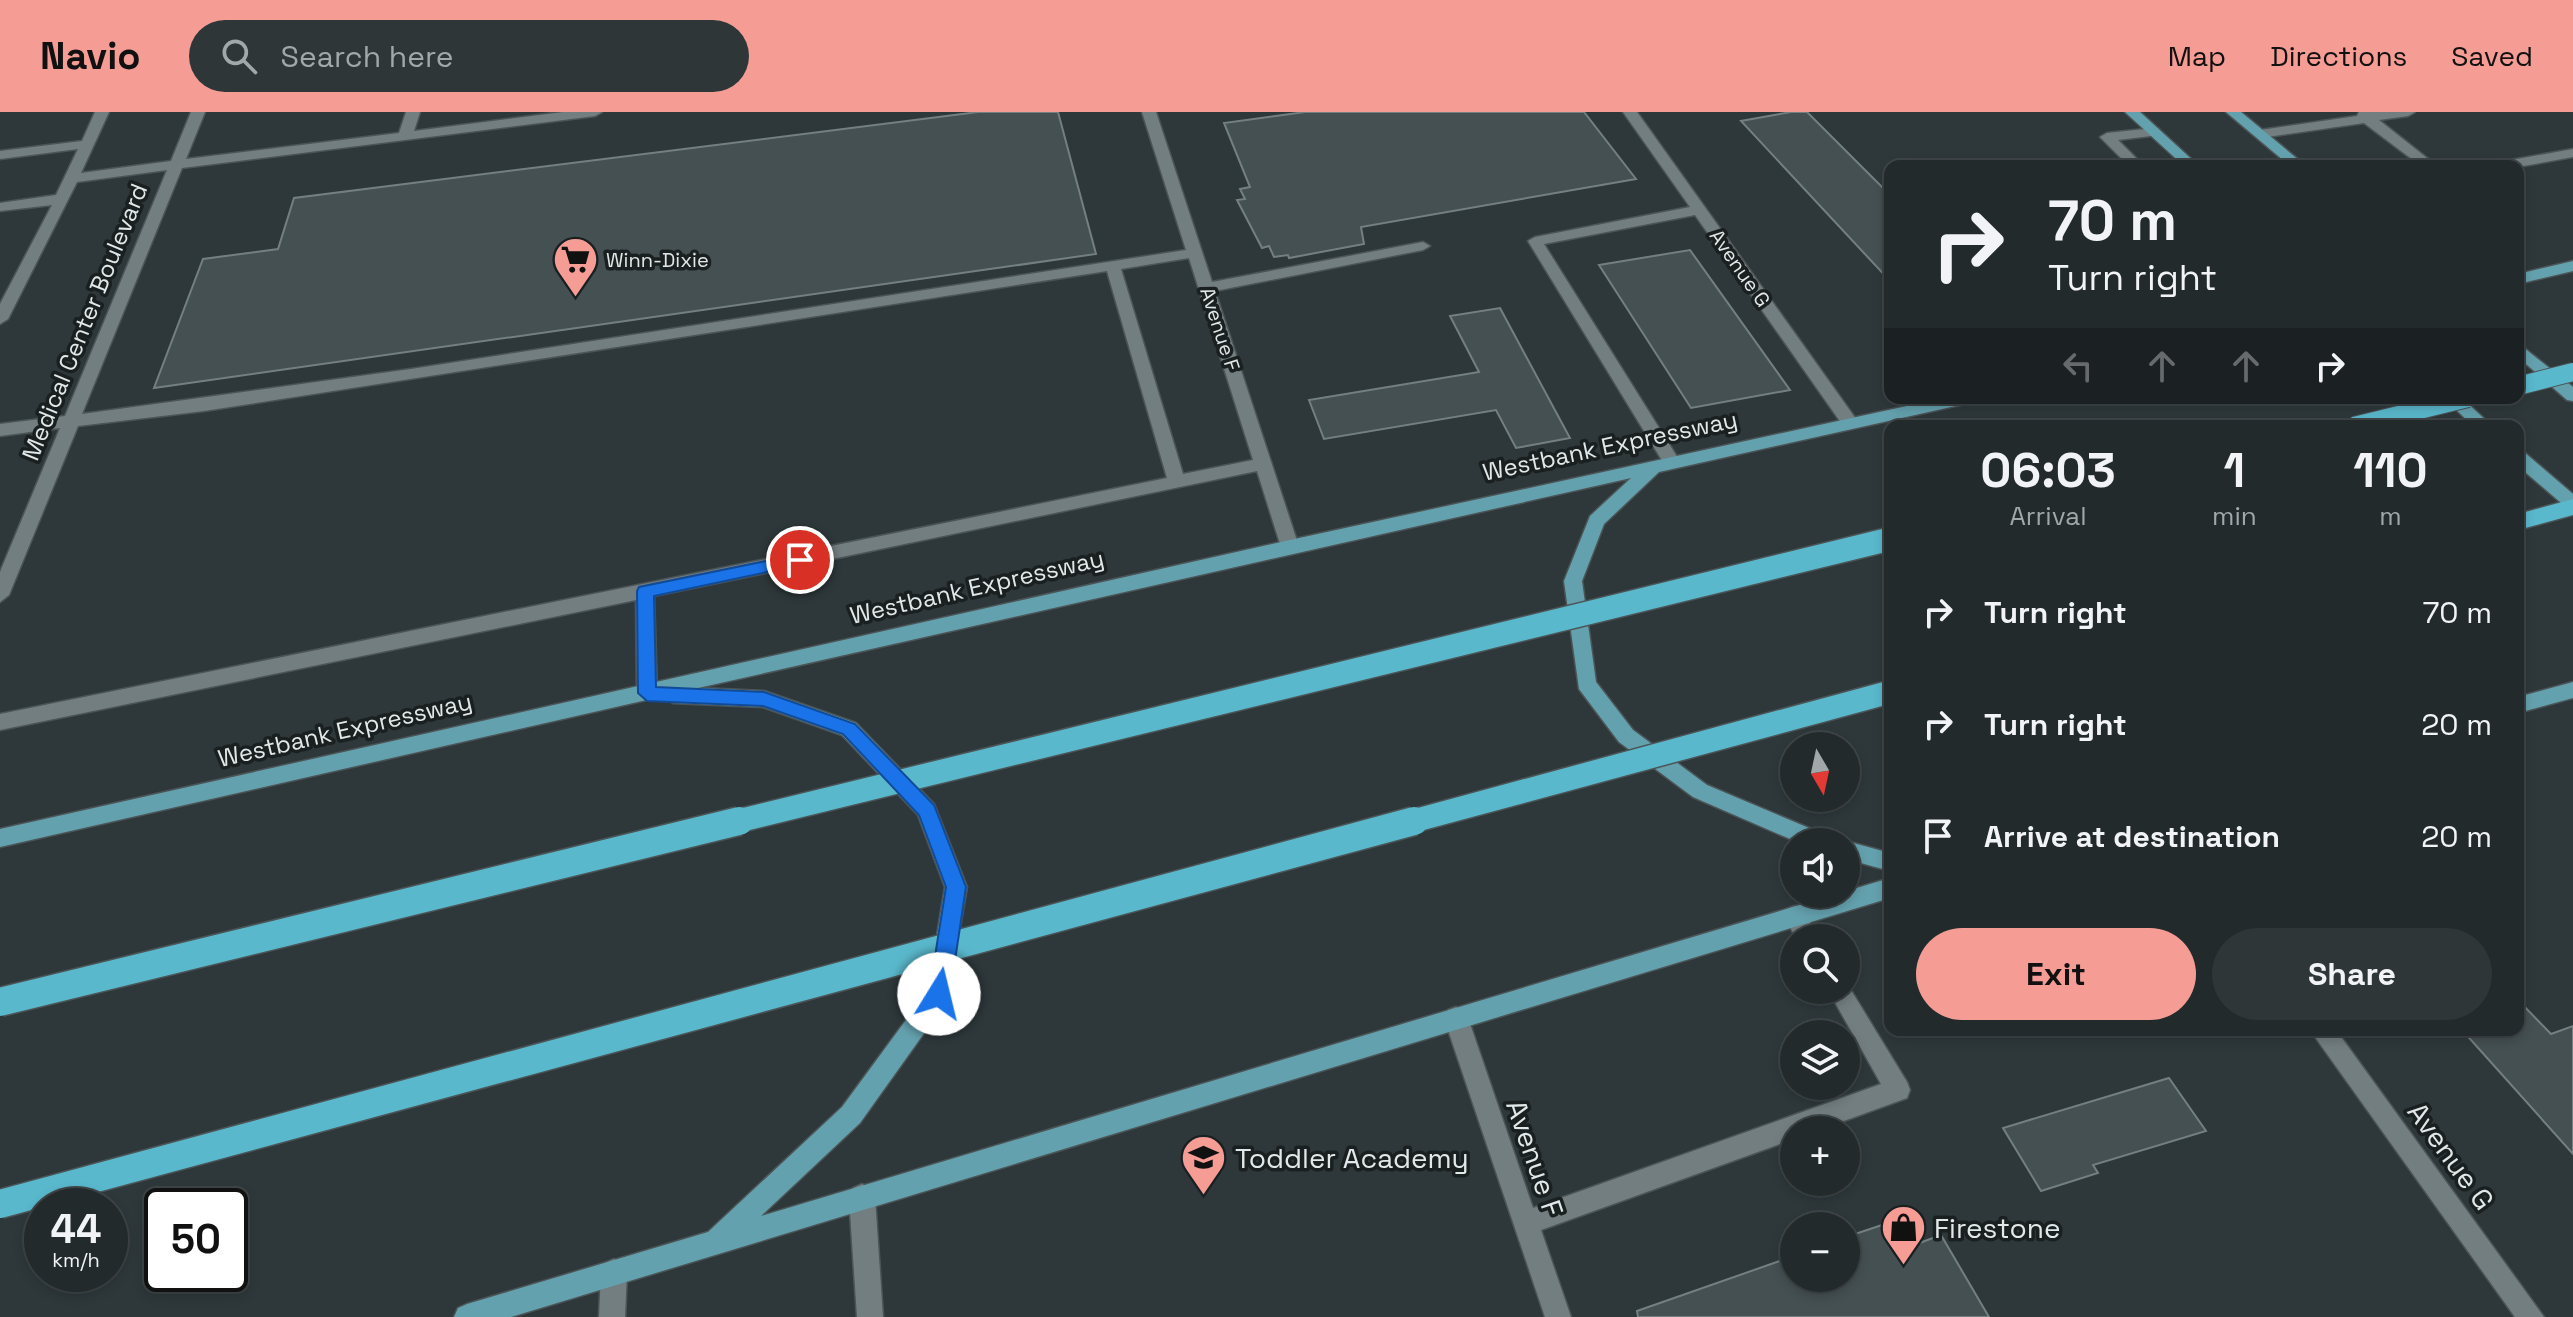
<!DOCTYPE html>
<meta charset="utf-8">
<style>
body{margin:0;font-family:"Space Grotesk",sans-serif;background:#2e3638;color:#f1f3f6;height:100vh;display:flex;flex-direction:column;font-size:30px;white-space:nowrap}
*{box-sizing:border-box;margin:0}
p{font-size:26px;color:#a2a7a9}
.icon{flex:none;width:44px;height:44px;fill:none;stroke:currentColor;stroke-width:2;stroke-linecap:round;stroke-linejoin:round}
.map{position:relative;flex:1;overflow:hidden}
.side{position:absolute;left:1884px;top:308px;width:640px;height:616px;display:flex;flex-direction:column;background:#222a2c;border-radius:16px;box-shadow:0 4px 12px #0003,0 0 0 2px #3f4648}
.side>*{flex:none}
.hud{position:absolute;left:1884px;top:48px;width:640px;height:244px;border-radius:16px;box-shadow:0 4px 12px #0003,0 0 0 2px #3f4648;background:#222a2c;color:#f1f3f6;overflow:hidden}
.needle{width:52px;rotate:171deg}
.controls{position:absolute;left:1780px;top:620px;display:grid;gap:16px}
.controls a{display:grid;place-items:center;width:80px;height:80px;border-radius:50%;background:#222a2c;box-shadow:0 4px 12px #0003,0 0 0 2px #3f4648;font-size:40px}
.speed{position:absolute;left:24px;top:1076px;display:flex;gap:16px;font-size:40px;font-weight:700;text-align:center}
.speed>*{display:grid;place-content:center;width:104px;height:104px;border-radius:50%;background:#222a2c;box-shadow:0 4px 12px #0003,0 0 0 2px #3f4648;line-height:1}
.speed small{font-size:20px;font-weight:400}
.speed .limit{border:4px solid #111;border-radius:12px;background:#fff;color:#111}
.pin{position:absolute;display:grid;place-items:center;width:68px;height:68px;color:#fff;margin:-34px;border:4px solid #fff;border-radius:50%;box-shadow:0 2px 8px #0007}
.me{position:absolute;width:88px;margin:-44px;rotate:9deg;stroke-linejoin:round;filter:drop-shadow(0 0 6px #0008)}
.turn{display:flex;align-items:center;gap:28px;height:168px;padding:0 32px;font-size:36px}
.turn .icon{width:104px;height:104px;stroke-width:2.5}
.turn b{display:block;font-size:56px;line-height:68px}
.lanes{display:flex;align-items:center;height:76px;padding:0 32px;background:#0003;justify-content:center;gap:40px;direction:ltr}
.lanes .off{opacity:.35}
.eta{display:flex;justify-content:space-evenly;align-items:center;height:136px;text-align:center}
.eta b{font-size:48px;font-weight:800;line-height:56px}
.cta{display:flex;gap:16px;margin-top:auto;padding:16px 32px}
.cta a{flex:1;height:92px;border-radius:48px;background:#f59c95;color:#111;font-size:32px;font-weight:800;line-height:92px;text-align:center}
.cta a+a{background:#2e3638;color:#f1f3f6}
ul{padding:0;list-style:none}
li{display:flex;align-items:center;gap:24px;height:112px;padding:0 32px}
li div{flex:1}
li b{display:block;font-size:30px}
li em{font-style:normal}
header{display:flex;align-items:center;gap:48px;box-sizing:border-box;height:112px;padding:0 40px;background:#f59c95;color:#111}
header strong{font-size:38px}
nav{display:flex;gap:44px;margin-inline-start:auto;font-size:28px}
.search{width:560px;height:72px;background:#2e3638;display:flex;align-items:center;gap:20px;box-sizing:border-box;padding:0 28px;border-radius:44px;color:#a2a7a9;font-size:30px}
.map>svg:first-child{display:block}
.building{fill:#455053;stroke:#737f81;stroke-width:2}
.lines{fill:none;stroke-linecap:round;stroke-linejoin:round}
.minor-casing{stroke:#4b5456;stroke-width:3}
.major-casing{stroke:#4b5456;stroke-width:3}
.highway-casing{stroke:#4b5456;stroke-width:3}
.minor{fill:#737e81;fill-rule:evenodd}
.major{fill:#64a1ae;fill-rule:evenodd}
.highway{fill:#5ab8cc;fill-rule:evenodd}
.highway-bridge-far2-casing{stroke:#4b5456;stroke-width:20;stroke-linecap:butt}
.highway-bridge-far1-casing{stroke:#4b5456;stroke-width:26;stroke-linecap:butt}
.highway-bridge-casing{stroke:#4b5456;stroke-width:31;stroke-linecap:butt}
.highway-bridge-far2{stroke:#5ab8cc;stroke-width:18}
.highway-bridge-far1{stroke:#5ab8cc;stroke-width:23}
.highway-bridge{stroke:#5ab8cc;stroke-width:28}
.route{fill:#1a73e8;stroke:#114b97;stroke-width:2}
.labels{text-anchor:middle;stroke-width:7;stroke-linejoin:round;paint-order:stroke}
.far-poi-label{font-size:20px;fill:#e1e8e9;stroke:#1a1f20;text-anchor:start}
.far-street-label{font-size:20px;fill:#e1e8e9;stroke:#1a1f20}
.street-label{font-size:24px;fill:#e1e8e9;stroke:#1a1f20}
.near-street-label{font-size:28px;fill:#e1e8e9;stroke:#1a1f20}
.near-poi-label{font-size:28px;fill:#e1e8e9;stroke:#1a1f20;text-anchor:start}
</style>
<header>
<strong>Navio</strong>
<div class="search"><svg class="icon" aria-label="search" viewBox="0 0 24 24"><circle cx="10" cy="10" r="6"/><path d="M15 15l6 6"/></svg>Search here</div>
<nav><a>Map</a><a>Directions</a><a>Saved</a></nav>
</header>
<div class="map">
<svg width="2573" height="1205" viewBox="0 0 2573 1205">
<rect width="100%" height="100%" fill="#2e383b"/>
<g class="building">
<path d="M978,0H1058L1096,142L154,276L203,147L278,137L294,86Z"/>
<path d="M1305,0H1584L1636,67L1361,115L1364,132L1289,146L1288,143L1274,145L1269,134L1262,136L1237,88L1245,87L1240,77L1250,75L1224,11Z"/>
<path d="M1791,0H1807L1890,83V169L1741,9Z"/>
<path d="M1690,138L1790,278L1691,296L1599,153Z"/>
<path d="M1500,196L1570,326L1516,336L1496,298L1324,327L1309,288L1479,260L1450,204Z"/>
<path d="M2518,888L2551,922L2573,914V1042L2462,918H2518Z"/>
<path d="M2169,966L2206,1019L2093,1053L2098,1061L2041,1079L2003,1016Z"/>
<path d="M1891,1110L1906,1136L1941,1123L1989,1205H1638L1637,1199L1794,1144V1166H1846V1125Z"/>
</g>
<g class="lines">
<defs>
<g id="minor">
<path d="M95,0H109L81,61L171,49L191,0H205L186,47L399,21L406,0H420L414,19L563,0H602L595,4L182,56L82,302L411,257L1186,138L1142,0H1156L1212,170L1423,130L1430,134L1423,138L1215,179L1299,435L1296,440L1290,442L1281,435L1257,359L654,484L657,581L654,587H640L637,581L636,488L0,618V602L1167,366L1107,159L204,299L78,314L9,483L0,490V460L60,316L0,324V312L65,304L167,58L77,70L8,207L0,212V192L52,93L0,99V91L56,83L78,37L0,47V39L82,29ZM1189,146L1253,348L1183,362L1121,157Z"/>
<path d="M1623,0H1637L1856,307L1858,311L1856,315H1844L1695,103L1544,132L1681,351L1678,355H1666L1528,129L1535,125L1690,95Z"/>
<path d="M2359,0H2415L2408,4L2379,8L2437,54H2421L2364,11L2260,26L2253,22L2260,18L2357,4Z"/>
<path d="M2154,16L2159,17V23L2118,28L2144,54H2129L2100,25L2107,21Z"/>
<path d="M2573,37V45L2518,55L2493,54L2500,50Z"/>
<path d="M1795,794L1803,797L1819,826H1796L1784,804L1787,797Z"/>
<path d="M1846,870L1907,970L1910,978L1907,986L1819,1018H1794V1027L1541,1118L1571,1205H1545L1444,906L1448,898L1456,895L1464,898L1468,906L1533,1096L1881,972L1828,878H1846Z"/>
<path d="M2310,918H2336L2544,1205H2515Z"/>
<path d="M862,1072L871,1076L875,1085L883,1205H857L849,1085L853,1076Z"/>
<path d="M614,1147L623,1151L627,1160L625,1205H599L601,1160L605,1151Z"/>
</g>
<g id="major">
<path d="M2125,0H2140L2199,54H2184Z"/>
<path d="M2226,0H2241L2306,54H2290Z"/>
<path d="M2573,149V159L2518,172V162Z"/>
<path d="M2518,231L2573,275V289L2567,288L2518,245Z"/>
<path d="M1944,286H1977L1969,291L1659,360L1604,412L1582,469L1596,570L1633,618L1707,673L1828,724L1831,730H1797L1693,685L1619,630L1579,577L1564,469L1590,404L1631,366L698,576L764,579L856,611L934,692L967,775L947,889L860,1011L761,1104L1890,766V786L511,1205H454L458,1196L467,1192L708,1120L842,995L928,878L945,775L918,703L842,623L763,595L673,591L664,584L0,735V717L1290,428Z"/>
<path d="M2444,286H2462L2492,314H2473Z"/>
<path d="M2518,338L2524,340L2573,382V398L2567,396L2518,354Z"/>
<path d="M2573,570V586L2518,601V585Z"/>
<path d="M1846,729L1890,741V759L1846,747V730H1843Z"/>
</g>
<path id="highway" d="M2573,387V403L2518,418V402Z"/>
</defs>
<use href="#minor" class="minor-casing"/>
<use href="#major" class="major-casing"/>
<use href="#highway" class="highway-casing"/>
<use href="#minor" class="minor"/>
<use href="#major" class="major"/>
<use href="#highway" class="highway"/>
<defs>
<g id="highway-bridge-far2">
<path d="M2518,274L2573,260"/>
<path d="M2354,314L2468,286"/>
</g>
<g id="highway-bridge-far1">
<path d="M730,711L1890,427"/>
<path d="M1406,711L1890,580"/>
</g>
<g id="highway-bridge">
<path d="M0,890L739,709"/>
<path d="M0,1092L1414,709"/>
</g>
</defs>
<use href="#highway-bridge-far2" class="highway-bridge-far2-casing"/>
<use href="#highway-bridge-far1" class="highway-bridge-far1-casing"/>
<use href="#highway-bridge" class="highway-bridge-casing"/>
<use href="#highway-bridge-far2" class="highway-bridge-far2"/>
<use href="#highway-bridge-far1" class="highway-bridge-far1"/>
<use href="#highway-bridge" class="highway-bridge"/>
</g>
<path class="route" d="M800,442L805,443L808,448L805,452L654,484L656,575L764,580L855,612L934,693L966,775L950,882L947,888L939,891L932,888L929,882L946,775L919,703L843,622L763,594L647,589L638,581L637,479L639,475Z"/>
<defs>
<symbol id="supermarket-pin" viewBox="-11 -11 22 30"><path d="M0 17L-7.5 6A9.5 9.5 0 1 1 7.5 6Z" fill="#f59c95" stroke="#1a1f20"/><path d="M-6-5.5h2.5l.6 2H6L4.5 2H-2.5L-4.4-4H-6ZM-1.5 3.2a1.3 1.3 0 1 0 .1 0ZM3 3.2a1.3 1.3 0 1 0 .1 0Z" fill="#111"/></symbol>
<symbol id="school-pin" viewBox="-11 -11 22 30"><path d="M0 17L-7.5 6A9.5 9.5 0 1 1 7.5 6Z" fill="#f59c95" stroke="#1a1f20"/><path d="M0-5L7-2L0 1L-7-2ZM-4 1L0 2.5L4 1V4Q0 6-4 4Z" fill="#111"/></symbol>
<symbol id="shop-pin" viewBox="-11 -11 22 30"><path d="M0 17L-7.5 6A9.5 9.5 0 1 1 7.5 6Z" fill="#f59c95" stroke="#1a1f20"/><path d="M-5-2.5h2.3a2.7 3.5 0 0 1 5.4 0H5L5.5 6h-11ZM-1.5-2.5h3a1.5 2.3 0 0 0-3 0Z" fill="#111"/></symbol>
</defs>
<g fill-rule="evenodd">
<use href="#supermarket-pin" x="550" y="122" width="51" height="69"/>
<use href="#school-pin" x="1178" y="1020" width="51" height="69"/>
<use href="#shop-pin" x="1878" y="1090" width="51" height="69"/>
</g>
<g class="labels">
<g class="far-poi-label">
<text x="606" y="155">Winn-Dixie</text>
</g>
<g class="far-street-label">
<text transform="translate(1740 156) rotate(55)" y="7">Avenue G</text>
<text transform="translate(1220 217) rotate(72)" y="7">Avenue F</text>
</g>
<g class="street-label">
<text transform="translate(85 210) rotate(-68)" y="8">Medical Center Boulevard</text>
<text transform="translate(1610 334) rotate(-12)" y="8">Westbank Expressway</text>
<text transform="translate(977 475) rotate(-13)" y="8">Westbank Expressway</text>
<text transform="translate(345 618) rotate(-13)" y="8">Westbank Expressway</text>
</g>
<g class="near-street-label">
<text transform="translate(2451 1044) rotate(54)" y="10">Avenue G</text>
<text transform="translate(1535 1046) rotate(71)" y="10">Avenue F</text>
</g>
<g class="near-poi-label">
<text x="1235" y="1056">Toddler Academy</text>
<text x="1934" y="1126">Firestone</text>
</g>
</g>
</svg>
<div class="controls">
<a><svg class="needle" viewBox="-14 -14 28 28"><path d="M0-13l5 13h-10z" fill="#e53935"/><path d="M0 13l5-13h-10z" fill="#a2a7a9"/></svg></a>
<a><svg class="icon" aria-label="sound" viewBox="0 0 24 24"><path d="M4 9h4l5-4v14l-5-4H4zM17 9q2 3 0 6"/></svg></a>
<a><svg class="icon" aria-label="search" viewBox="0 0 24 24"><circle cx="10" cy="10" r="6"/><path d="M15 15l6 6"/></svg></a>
<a><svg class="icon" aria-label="layers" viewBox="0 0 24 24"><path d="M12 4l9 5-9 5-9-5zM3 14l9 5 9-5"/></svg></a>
<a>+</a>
<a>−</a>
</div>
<div class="speed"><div>44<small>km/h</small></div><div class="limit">50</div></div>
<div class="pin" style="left:800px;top:448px;background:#d93025"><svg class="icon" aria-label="arrive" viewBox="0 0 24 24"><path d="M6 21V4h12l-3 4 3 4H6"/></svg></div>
<svg class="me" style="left:939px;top:882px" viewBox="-20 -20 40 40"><circle r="19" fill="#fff"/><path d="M0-13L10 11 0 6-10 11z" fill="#1a73e8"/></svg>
<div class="hud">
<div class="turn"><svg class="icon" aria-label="right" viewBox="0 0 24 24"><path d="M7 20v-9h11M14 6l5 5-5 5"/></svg><div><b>70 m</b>Turn right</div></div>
<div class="lanes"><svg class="icon off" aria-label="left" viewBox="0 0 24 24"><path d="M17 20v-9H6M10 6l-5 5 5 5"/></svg><svg class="icon off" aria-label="ahead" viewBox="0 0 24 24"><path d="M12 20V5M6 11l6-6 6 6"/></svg><svg class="icon off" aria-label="ahead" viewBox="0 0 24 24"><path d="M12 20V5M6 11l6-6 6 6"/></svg><svg class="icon" aria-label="right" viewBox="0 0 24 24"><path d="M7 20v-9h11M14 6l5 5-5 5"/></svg></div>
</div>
<section class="side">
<div class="eta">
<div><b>06:03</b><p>Arrival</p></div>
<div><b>1</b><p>min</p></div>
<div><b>110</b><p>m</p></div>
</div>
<ul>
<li><svg class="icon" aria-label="right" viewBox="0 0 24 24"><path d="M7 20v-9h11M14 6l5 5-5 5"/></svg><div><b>Turn right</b></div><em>70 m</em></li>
<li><svg class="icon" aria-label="right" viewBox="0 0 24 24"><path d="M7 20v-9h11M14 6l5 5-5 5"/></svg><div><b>Turn right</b></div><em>20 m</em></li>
<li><svg class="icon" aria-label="arrive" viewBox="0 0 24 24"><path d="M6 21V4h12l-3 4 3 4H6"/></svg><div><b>Arrive at destination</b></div><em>20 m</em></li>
</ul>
<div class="cta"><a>Exit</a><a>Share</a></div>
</section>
</div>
